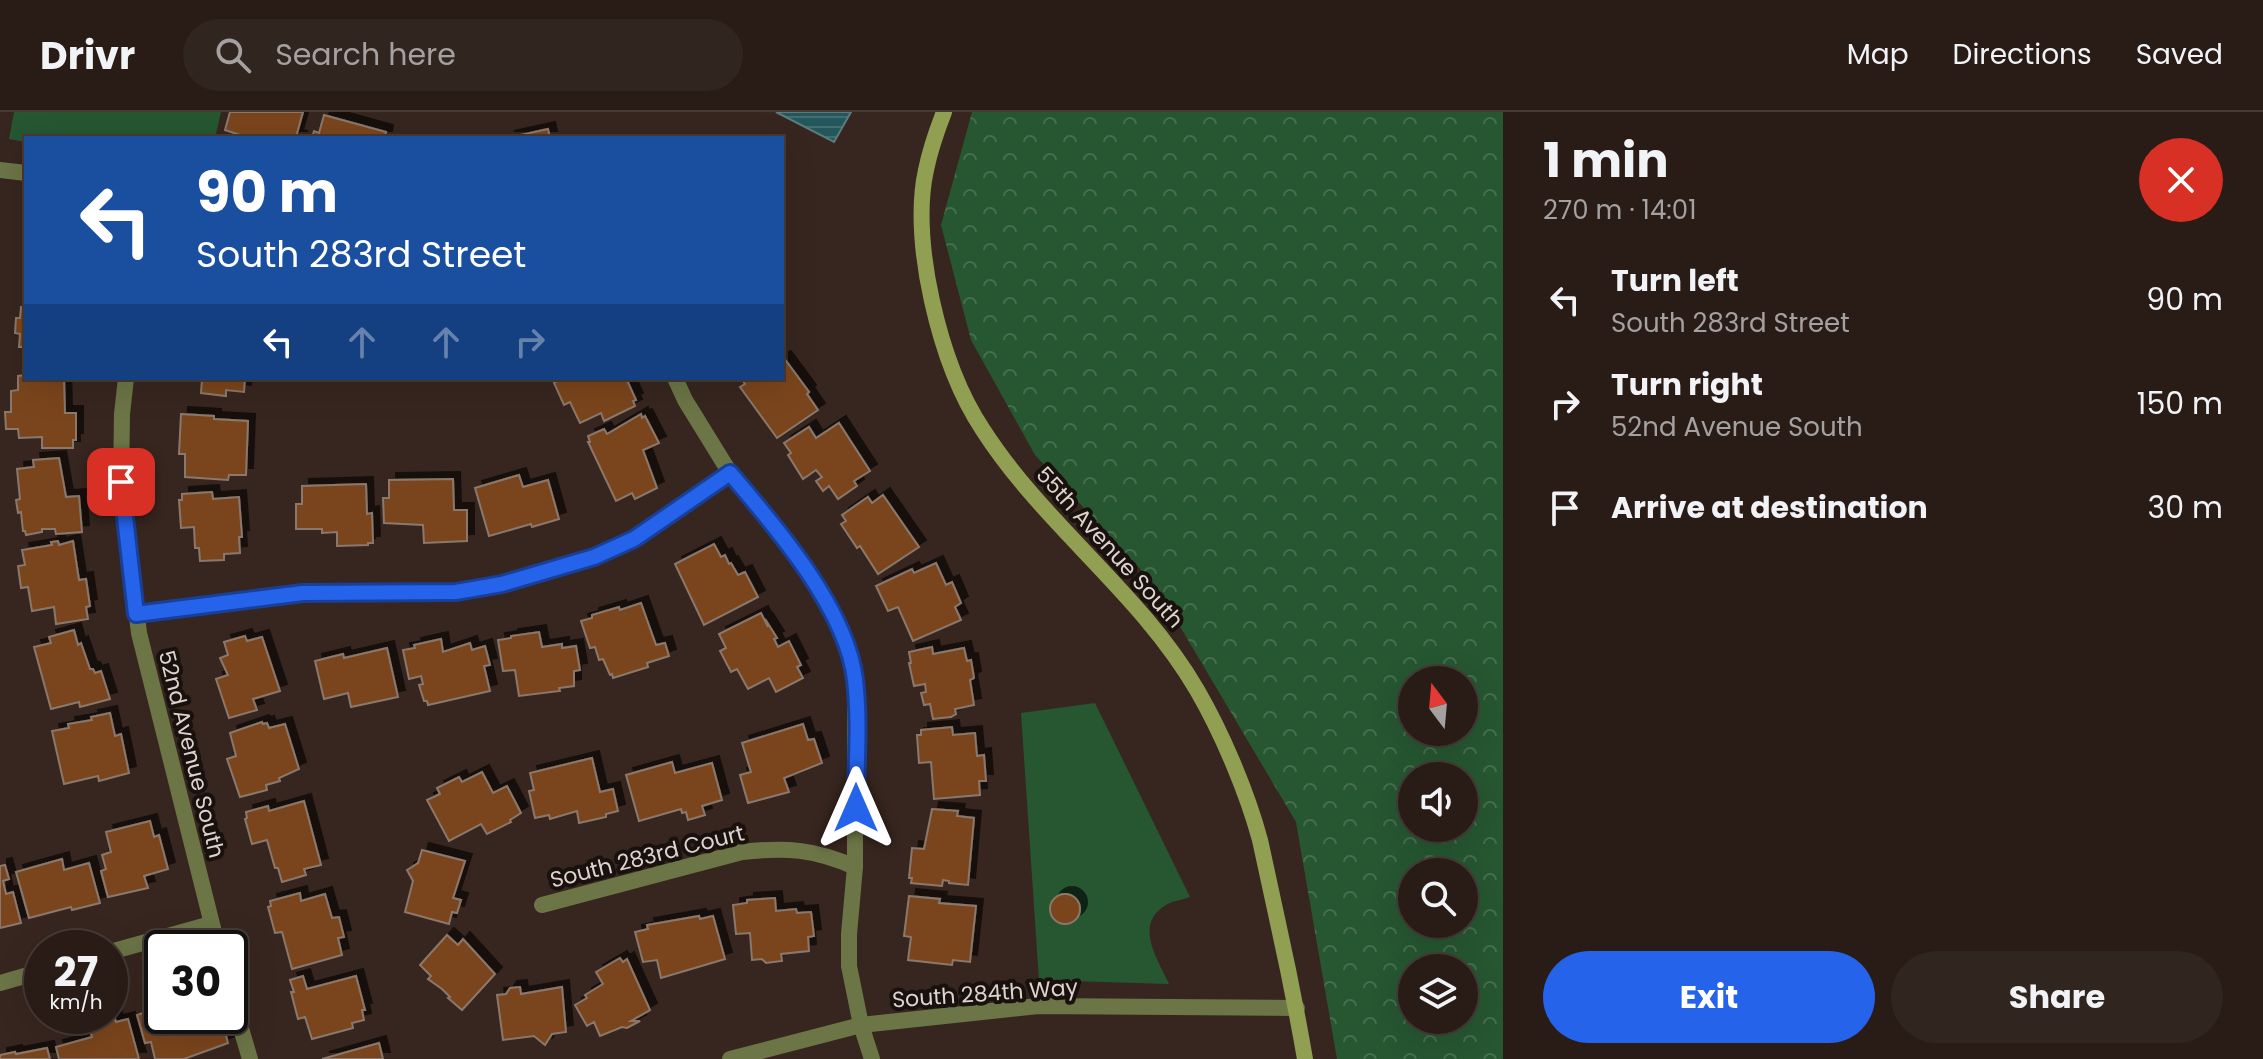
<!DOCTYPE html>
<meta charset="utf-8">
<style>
body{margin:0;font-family:Poppins,sans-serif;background:#312520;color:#f1f3f6;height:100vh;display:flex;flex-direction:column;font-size:30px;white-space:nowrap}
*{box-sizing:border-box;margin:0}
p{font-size:26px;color:#a5a1a1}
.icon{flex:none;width:44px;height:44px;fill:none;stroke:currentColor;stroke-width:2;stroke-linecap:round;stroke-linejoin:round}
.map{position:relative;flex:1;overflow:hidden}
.panel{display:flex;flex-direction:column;background:#291c17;width:760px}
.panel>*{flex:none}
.banner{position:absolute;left:24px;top:24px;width:760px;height:244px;border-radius:0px;box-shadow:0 8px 32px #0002,0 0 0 2px #453a36;background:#1a4fa0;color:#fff;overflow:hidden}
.needle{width:52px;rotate:344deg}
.controls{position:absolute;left:1398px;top:554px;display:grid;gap:16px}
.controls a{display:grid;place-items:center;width:80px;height:80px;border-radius:50%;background:#291c17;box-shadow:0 8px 32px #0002,0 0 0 2px #453a36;font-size:40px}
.speed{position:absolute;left:24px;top:818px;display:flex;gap:16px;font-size:40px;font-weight:700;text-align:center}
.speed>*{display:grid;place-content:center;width:104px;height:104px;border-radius:50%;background:#291c17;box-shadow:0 8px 32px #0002,0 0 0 2px #453a36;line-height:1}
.speed small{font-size:20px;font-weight:400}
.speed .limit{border:4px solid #111;border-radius:12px;background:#fff;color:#111}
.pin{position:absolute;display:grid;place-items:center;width:68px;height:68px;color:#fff;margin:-34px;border-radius:16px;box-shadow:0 4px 12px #0006}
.me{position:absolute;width:88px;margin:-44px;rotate:0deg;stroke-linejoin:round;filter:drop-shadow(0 0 6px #0008)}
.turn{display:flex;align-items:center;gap:28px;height:168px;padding:0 40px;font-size:36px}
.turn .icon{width:104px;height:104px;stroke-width:2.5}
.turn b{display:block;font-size:56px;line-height:68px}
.lanes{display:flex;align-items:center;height:76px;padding:0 40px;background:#0003;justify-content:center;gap:40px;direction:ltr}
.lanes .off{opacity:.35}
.round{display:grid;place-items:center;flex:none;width:84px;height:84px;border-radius:42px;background:#312520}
.headline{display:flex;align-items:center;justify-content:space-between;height:136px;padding:0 40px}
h1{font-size:48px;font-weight:700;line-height:60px}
.button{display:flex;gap:16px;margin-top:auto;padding:16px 40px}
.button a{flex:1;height:92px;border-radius:48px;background:#2563eb;color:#fff;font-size:32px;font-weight:700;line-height:92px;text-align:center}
.button a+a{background:#312520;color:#f1f3f6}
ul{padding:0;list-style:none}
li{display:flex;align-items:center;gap:24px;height:104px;padding:0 40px}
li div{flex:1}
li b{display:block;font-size:30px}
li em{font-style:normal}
header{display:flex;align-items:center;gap:48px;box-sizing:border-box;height:112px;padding:0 40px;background:#291c17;border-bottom:2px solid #453a36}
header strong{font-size:38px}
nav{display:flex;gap:44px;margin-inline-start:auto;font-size:28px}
.search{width:560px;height:72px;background:#312520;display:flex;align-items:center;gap:20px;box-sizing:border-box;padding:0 28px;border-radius:44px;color:#a5a1a1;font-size:30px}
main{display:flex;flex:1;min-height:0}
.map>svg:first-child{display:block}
.forest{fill:url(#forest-crowns);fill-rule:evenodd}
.green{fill:#265731}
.water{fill:url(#water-rules);stroke:#5b7c7e;stroke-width:2}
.building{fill:#7a441a;stroke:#8a786c;stroke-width:2;filter:url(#shadow)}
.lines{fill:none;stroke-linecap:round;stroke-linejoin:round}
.street{stroke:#6c7546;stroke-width:16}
.secondary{stroke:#909f52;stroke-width:16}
.route-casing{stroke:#184099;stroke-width:20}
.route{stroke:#2563eb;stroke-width:14}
.labels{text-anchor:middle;stroke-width:8;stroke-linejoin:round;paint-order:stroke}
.street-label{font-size:22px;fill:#dfd3ce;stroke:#19110e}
</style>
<header>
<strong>Drivr</strong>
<div class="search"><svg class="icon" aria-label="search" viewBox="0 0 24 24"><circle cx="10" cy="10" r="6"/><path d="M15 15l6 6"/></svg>Search here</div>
<nav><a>Map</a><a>Directions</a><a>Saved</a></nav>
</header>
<main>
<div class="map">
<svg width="1503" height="947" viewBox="0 0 1503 947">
<defs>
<pattern id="forest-crowns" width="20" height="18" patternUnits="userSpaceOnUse" patternTransform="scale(2)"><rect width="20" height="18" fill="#265731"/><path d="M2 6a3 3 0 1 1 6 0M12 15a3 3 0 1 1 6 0" fill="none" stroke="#456e4e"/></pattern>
<pattern id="water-rules" width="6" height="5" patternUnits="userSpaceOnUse" patternTransform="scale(2)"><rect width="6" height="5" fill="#23575c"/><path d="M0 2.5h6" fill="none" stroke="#426e72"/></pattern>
<filter id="shadow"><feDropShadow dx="7" dy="-7" stdDeviation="0" flood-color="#0009"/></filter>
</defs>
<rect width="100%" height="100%" fill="#37261f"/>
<path class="forest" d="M972,0H1503V947H1337L1296,710L1156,474L1035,343L971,228L941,113ZM1412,568H1464V620H1412ZM1412,664H1464V716H1412ZM1412,760H1464V812H1412ZM1412,856H1464V908H1412Z"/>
<g class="green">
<path d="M14,0H221L215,26H26V30L9,27Z"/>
<path d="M1095,591L1190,785C1182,788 1172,789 1166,793C1133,812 1158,848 1169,872L1039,868L1021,601Z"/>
</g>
<path class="water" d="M776,0H851L834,30Z"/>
<g class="building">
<path d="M230,0H303L296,25L301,26H249L225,18Z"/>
<path d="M324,3L386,20L385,26H312L314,19L319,21Z"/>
<path d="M548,17L550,26H507Z"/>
<path d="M24,179H26V235H19L20,222L15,221L16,206H20L21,195L24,196Z"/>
<path d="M784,246L809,280L807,282L818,298L777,326L740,275L745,272L741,266H782V247Z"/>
<path d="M26,263V266H64L65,301H76V328H73V336H42V325L19,326L18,317H6L5,300H11V279L18,278V264Z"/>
<path d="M245,266L244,280L226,278V284L201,281L202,267L200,266Z"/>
<path d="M558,266H626L636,288L633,289L635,294L604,309L601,301L580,311L570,290L564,293L554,271L559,268Z"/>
<path d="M181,302L214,304V307L248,309L246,363H229L228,368L185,365V342H179Z"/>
<path d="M641,302L642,306L645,304L659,331L643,338L657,376L635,387L632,381L616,389L588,330H590L588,324L604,317L607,322Z"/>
<path d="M839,311L870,359L854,369L857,374L838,387L829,374L823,379L816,369L822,365L816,358L803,367L788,343L791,341L784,331L809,315L816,326Z"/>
<path d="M59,346L66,385L79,384L82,420L56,422L55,417H42V420L26,423L25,419H23L21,400L18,401L16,388L20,387L17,357L34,355L33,348Z"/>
<path d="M519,363L523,375L548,368L559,407L532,415L531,412L489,424L475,376Z"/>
<path d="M453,367L454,398H467V429L424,431L423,413L384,411L383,386H389V368Z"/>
<path d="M366,372L367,402L372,401L373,431H368V433L337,434V420L322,421V417H296V392H302V374Z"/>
<path d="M212,380L213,387L239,385L242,425H239L240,441L224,442V448L200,449L199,436H195L194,415L181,416L179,388H182V382Z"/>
<path d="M883,383L919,435L878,462L860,434L857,436L841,412L846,409L842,403L868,385L872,391Z"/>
<path d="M58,429L59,433L73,429L79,468L86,467L90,494L86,495L88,507L56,512L54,495L32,499L28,475L21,476L18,454L25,453L22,438L52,433L51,430Z"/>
<path d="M714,432L721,445L725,443L729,452L731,451L738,463L745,460L758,485L704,513L675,452Z"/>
<path d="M936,451L946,473L952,470L961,491L955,495L961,508L913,529L898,495L888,499L876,474L912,457L914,461Z"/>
<path d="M641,491L656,533L665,531L669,544L647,551L648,555L613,566L612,562L610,563L603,547L599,548L595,535L590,536L581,509L592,506V503L619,495L620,498Z"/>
<path d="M761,501L768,515L765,507L777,526L774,527L778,535L789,529L801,553L797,555L803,566L776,580L769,566L748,577L737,557L731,560L720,539L726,536L719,522Z"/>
<path d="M74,518L78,533L81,531L90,557H93L95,561L101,559L110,587L80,595L79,590L51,597L34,535L51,531L49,525Z"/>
<path d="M539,520L542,535L562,532V536L576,534L580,558L574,559V574L559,576L560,579L519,584L515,558L503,559L498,528L511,526V524Z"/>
<path d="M245,524L247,529L262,525L280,579L253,587L257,598L229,606L216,567L228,563L220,546L228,543L224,530Z"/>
<path d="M441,527L443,540L470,531L472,538L485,534L490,553L484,554L490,579L428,593L427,589H424L419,573L423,572L421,564L409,567L403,538L415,536L414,533Z"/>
<path d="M932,535L933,542L964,536L967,549L971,548L974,566L970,568L974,593L955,597L956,602L951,605L933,607L930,592L924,593L921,581L926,580L925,572L914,574L909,551H911L909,540Z"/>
<path d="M387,536L398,585L351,595L348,581L324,587L315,549L343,542L344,546Z"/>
<path d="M110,601L115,624L121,622L129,661L99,669L98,664L64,672L52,619L69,616L68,612L92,608L91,605Z"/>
<path d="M262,610L263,612L267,611L269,616L285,612L299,657L279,666L280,669L266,673L267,678L240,685L227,647L236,644L230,621Z"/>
<path d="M803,612L808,628L814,627L822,651L784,666L789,680L748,691L740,663L751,660L742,631Z"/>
<path d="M952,615L953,623L975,621L977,644L984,643L986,669H979L980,683L934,687L931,650L919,651L917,623H921V618Z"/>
<path d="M592,646L600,680L613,677L618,699L606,702V705L579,711L577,699L550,707L549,703L535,706L529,679L534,678L530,661Z"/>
<path d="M672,650L675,661L712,651L722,688L702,694L705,703L688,708L686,700L682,701L681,697L639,709L626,663Z"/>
<path d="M482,660L493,681L507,674L521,701L510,708L511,710L487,722L481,712L449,729L427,688L440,682L437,676L459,665L462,670Z"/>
<path d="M304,689L321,753L304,757L306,763L282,770L278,756H275L267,728L252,732L245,707L247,706L246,700L268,694L269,699Z"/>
<path d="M932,697L958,699L957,704L974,706L968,773L949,771V769L943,768L942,774L911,771L912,766H909L912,736L924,737Z"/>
<path d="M150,709L154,725L159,723L168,757L144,764L148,776L108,785L101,759L106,757L102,743L111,740L106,720Z"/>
<path d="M422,738L465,749L453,786L461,788L457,801L452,800L449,812L405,800L413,769L407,758L418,751Z"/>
<path d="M62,747L64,758L89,751L100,791L72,798L71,795L29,806L16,760Z"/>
<path d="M5,753L9,767L3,769L6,782L13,780L21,811L0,816V754Z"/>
<path d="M300,781L301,789L325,782L332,806L339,805L344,825L338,826L342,843L292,857L282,820L275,821L268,795L271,794L270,789Z"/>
<circle cx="1065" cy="797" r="15"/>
<path d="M909,784L940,787L939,791L976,794L970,850L953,848L952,853L908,848L911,825L904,824Z"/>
<path d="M775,786L776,799L796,797L797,801L811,800L814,824L808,825L809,839L781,842L782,849L766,851L762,847L752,848L750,821L736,822L733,793L747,791V788Z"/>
<path d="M699,804L700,807L713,804L725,847L661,866L657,848L643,850L635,820L648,817L647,813Z"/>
<path d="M447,823L458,833L463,827L495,862L462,898L448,886L450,885L442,877L428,867L431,864L420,853Z"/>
<path d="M620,846L623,850L627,847L650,898L631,909H640L627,916L622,915L600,924L594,910L587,914L575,893L587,886L585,883L603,872L596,860Z"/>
<path d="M303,864L307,877L356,864L365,898H362L364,908L352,911L353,916L312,927L305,905L298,907L291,880H294L290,868Z"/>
<path d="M520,875L521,882L562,875L566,920L552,922L545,933L534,924L503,928L497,883L506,882L510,876Z"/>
<path d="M162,894V904H209L214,920L224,916L228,931L184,947H155L151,930L145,931L137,903Z"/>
<path d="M115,907L116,910L128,907L139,947H59L56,935L92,925L89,913Z"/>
<path d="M379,931L383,947H322Z"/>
<path d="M47,936L50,947H0V943L15,940L16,942Z"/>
</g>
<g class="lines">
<g class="street">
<path d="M0,58L26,61"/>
<path d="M126,266L122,302L121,370L139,521L218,836"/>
<path d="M675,266L685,288L730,361L774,412L814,469L842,521L855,565V755L849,822V854L861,913L872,947"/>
<path d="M136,502L303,481L456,480L502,472L594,445L634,427L730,361"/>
<path d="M542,793L742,740C786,735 814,737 855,755"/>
<path d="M110,840L211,812"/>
<path d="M0,871L42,859"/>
<path d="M230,879L250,947"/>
<path d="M730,947L861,913L1038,894L1297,896"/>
</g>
<path class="secondary" d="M944,0C937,18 930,38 926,58C917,98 923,149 932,189C942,234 957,279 983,318C1044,413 1140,480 1197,578C1222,621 1247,680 1260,728C1266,756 1272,783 1278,811C1288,856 1297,901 1305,947"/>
</g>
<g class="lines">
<defs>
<path id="route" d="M121,370L136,502L303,481L456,480L502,472L594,445L634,427L730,361C775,414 847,497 855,568C860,610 856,654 856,696"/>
</defs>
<use href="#route" class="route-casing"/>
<use href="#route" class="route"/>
</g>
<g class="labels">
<g class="street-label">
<text transform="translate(1110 435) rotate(48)" y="8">55th Avenue South</text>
<text transform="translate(192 642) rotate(76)" y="8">52nd Avenue South</text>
<text transform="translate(647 744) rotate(-14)" y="8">South 283rd Court</text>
<text transform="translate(985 881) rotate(-4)" y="8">South 284th Way</text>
</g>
</g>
</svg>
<div class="controls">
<a><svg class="needle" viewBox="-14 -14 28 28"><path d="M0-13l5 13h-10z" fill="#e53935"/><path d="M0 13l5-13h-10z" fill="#a5a1a1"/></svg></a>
<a><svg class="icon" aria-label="sound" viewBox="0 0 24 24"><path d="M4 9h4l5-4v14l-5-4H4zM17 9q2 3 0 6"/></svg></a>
<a><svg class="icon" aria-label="search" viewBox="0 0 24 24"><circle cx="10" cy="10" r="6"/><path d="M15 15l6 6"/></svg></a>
<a><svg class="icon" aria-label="layers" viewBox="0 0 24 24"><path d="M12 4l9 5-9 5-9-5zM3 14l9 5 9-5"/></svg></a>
</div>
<div class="speed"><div>27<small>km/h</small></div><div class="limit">30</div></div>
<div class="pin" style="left:121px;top:370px;background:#d93025"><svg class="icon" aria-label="arrive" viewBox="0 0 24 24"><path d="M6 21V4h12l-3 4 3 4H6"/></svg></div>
<svg class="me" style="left:856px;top:696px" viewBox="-20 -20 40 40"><path d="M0-17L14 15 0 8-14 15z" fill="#2563eb" stroke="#fff" stroke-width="4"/></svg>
<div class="banner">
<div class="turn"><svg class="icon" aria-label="left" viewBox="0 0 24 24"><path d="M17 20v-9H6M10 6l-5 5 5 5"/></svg><div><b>90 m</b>South 283rd Street</div></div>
<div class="lanes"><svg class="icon" aria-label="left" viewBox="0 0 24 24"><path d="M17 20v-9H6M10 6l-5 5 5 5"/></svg><svg class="icon off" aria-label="ahead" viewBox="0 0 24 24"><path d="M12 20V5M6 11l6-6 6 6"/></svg><svg class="icon off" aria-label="ahead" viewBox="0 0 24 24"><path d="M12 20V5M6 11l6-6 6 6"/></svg><svg class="icon off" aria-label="right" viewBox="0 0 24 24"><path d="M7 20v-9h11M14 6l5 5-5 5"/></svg></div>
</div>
</div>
<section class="panel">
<div class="headline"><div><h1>1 min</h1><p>270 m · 14:01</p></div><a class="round" style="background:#d93025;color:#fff"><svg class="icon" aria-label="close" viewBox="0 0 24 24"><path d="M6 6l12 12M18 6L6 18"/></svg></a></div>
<ul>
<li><svg class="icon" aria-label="left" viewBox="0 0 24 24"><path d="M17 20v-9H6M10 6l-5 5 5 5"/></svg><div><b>Turn left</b><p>South 283rd Street</p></div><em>90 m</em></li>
<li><svg class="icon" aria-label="right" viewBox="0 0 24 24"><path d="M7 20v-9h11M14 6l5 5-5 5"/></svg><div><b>Turn right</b><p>52nd Avenue South</p></div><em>150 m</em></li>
<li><svg class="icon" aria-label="arrive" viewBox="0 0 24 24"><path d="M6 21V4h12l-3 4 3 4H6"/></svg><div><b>Arrive at destination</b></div><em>30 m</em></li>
</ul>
<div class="button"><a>Exit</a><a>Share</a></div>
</section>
</main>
